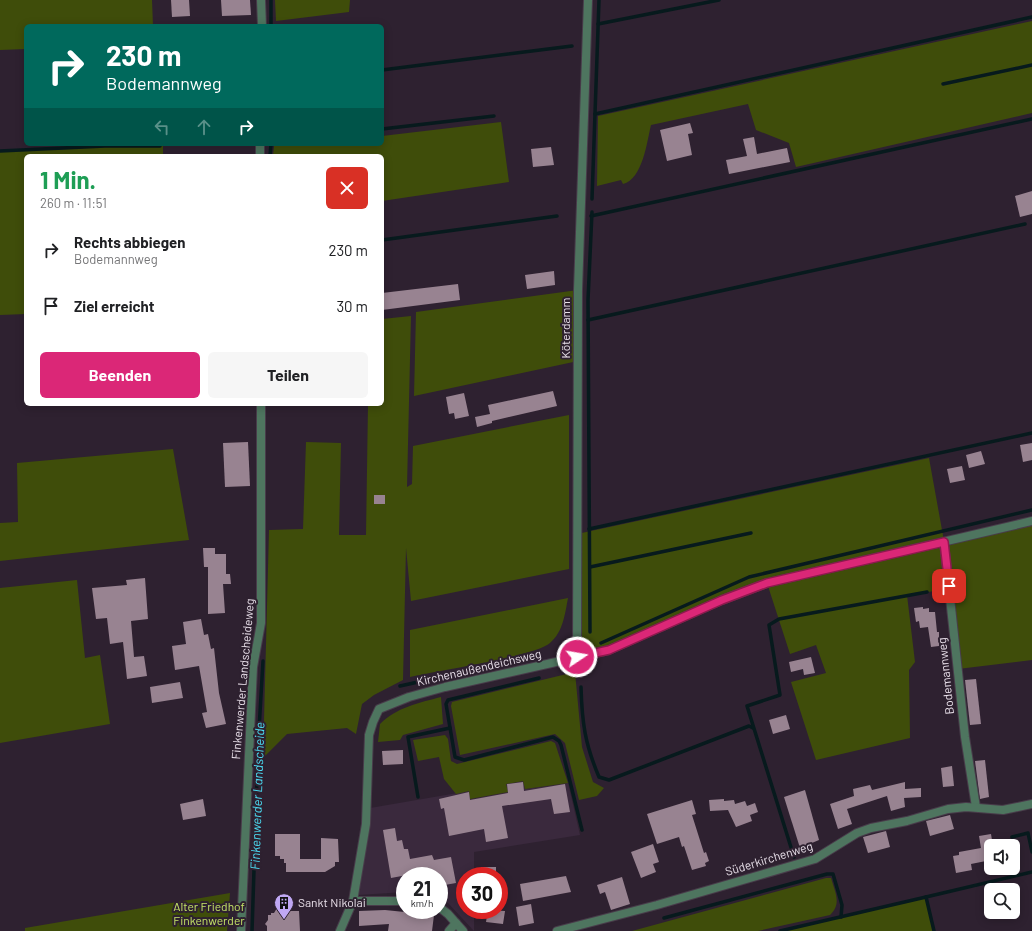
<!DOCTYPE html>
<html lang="de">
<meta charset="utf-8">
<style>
body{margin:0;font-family:Barlow,sans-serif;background:#f6f6f6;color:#202124;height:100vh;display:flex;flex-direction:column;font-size:15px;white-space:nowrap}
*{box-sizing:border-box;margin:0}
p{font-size:13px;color:#757577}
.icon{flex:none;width:22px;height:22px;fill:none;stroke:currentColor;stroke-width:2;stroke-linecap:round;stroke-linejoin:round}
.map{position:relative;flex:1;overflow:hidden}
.side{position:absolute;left:24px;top:154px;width:360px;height:252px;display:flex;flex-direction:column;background:#fff;border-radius:6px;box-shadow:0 2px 10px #0003}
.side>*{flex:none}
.banner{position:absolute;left:24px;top:24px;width:360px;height:122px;border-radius:6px;box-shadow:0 2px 10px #0003;background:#00695c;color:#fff;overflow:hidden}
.buttons{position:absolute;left:984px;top:839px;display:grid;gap:8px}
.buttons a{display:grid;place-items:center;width:36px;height:36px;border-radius:6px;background:#fff;box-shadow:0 2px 10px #0003;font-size:20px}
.speed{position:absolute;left:396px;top:867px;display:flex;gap:8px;font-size:20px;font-weight:700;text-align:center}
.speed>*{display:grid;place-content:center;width:52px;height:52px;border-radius:50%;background:#fff;box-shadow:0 2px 10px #0003;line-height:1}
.speed small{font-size:10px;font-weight:400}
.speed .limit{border:6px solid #d22;background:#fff;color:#111}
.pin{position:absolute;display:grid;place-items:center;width:34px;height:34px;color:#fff;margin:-17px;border-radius:8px;box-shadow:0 2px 6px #0006}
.me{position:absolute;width:44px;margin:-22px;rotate:78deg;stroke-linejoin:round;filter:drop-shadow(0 0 3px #0008)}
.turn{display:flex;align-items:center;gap:14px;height:84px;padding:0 16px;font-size:18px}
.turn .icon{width:52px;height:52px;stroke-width:2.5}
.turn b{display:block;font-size:28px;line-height:34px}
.lanes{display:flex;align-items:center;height:38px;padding:0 16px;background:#0003;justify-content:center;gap:20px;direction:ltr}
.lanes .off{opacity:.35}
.round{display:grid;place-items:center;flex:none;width:42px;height:42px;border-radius:6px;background:#f6f6f6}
.head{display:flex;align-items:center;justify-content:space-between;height:68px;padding:0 16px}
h1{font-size:24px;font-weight:700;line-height:30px;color:#1e9e55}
.primary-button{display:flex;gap:8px;margin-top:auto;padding:8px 16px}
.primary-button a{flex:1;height:46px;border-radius:6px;background:#db2777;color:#fff;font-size:16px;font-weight:700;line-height:46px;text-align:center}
.primary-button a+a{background:#f6f6f6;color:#202124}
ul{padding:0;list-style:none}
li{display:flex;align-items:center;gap:12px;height:56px;padding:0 16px}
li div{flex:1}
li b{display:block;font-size:15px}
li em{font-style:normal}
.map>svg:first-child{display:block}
.built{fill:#3a293d}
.green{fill:#3f4d0a}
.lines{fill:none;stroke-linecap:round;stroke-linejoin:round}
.stream{stroke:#071a1d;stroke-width:3.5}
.building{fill:#988391}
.minor-casing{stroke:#483c4a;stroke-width:10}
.minor{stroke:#4e755f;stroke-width:8}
.route-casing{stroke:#8e194d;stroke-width:10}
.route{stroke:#db2777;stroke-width:7}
.labels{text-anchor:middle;stroke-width:4;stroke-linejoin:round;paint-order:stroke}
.street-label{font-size:12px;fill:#e9e0ea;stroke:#2e2130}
.poi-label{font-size:12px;fill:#e9e0ea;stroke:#2e2130;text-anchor:start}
.park-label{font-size:12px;fill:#c4e367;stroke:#2e2130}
.water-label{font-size:13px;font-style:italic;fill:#4cdcf3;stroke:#2e2130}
</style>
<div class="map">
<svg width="1032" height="931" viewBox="0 0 1032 931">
<rect width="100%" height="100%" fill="#2e2130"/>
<path class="built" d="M523,781L525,789L568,783L580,835L474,852V876H465V910H474V931L448,903L439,899V876H405V892L358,895L369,832L370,808L469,791L471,799L507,792L506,784Z"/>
<g class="green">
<path d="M0,0H152L153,26H26V49L0,50Z"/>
<path d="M275,0H350L349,12L276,21Z"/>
<path d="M1032,21V113L796,167L789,143L756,130L748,104L651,125C647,141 643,179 623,184L621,180L597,186L598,116Z"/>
<path d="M501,122L509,182L382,201V156H273L274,146L382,144V136Z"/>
<path d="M105,146H163V156H26V314L0,315V151Z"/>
<path d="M578,290V361L414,396L416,312Z"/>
<path d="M411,316L407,487L412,484L413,446L569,415V569L411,601L406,548L403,680L374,695L362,704L356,734L347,728L287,734L263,758L269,530L303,529L306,442L341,443L339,535H366L368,404H382V319Z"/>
<path d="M173,449L189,540L0,561V523L18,522L17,463Z"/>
<path d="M929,458L944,541L1032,521V660L958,669L949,589L907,595L915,662L909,670L910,738L816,760L791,682L826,673L816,645L790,654L767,583L609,650L577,657V534Z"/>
<path d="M77,580L85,658L100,655L110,724L0,743V588Z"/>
<path d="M568,598C565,614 563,632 550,643C536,656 435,671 410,677V630Z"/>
<path d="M575,672L582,747L593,782L604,788L597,796L579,800L565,743L555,734L460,755L451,706L452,702Z"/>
<path d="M441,697L443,724L403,735L400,740L378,742L380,724C397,707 419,703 441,697Z"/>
<path d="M445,735L448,739L451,761L457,764L551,741L555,743L568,783L525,789L523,781L506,784L508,792L470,799L469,791L456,794L444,779L439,757L418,761L413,740Z"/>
<path d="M826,878H831C835,892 842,904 830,915L758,931H632Z"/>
<path d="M230,893L227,931H25V928Z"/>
<path d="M926,897L934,931H782Z"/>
</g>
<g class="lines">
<g class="stream">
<path d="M271,0V26"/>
<path d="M598,24L719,0"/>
<path d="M382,70L572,46"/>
<path d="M943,84L1032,65"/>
<path d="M595,114L1032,17"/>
<path d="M382,129L494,116"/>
<path d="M0,151L105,146H160"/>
<path d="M270,156L271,144"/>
<path d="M592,199L599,0"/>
<path d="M591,216L1032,119"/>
<path d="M382,240L557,216"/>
<path d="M588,320L1025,224"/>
<path d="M589,529L1032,433"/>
<path d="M590,567L751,533"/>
<path d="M590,632L588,300L592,212"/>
<path d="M601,643L749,577L1032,510"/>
<path d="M539,678L448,700L446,704L455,757L464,760L553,737L559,741L561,745L582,830"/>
<path d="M400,686L531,657"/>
<path d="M581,687C582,723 585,744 599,777L609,780L749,726L753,728"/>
<path d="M418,797L408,737L450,728"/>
<path d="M1012,837L1028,833L1032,852"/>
<path d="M794,857L747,706L780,695L769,625L779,619L927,592"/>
<path d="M664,918L827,874H833L842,905L841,917"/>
<path d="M252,931L258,747L263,661"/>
<path d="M780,931L926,897"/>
<path d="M934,931L926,897L1032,872"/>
</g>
</g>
<g class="building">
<path d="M171,0H189L190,16L172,17Z"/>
<path d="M221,0H250L251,15L222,16Z"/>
<path d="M690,123L693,133L688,134L692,155L667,161L660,130Z"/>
<path d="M754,137L757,154L787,148L790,162L729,174L726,160L747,156L743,139Z"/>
<path d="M551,147L554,165L533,167L531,149Z"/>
<path d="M1032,191V214L1020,217L1015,196Z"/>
<path d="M554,271L555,285L527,289L525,275Z"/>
<path d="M458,284L460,300L382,310V293Z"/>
<path d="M553,391L557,406L492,421V423L477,427L475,417L490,414L488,405Z"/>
<path d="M464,393L469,416L455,419L454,413L449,414L446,397Z"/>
<path d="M248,442L250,486L225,487L223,443Z"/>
<path d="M1032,443V460L1023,462L1020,445Z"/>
<path d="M981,451L985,464L969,468L966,455Z"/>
<path d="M962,466L965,480L950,483L947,469Z"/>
<rect x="374" y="495" width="11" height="9"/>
<path d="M203,548H215V554H226V574H230L231,584H223L225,613L208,614V567H204Z"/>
<path d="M145,578L148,619L131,621L134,657L144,656L147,676L127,679L123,642L110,644L107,618L96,619L92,588L127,585L126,580Z"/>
<path d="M923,607V609L929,608V612H935L937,632H939V646L931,647L928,627L920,628L919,621L916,622L914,608Z"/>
<path d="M201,619L204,635L208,634L211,649L214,648L219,693L226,724L206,728L202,713L207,712L199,666L175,670L172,646L186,644L183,622Z"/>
<path d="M811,657L815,673L804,675L803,669L791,672L789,662Z"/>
<path d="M976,679L981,724L970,725L965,680Z"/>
<path d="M180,682L183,698L152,703L150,687Z"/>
<path d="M786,715L790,729L773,734L769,720Z"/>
<path d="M403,750V764L383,765L382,751Z"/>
<path d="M985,760L989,797L980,799L975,761Z"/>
<path d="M952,766L954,786L943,787L941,768Z"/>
<path d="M523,782L524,791L565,784L570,812L554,814L551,799L502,806L508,838L486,842L484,829L449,836L444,808L441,809L439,799L469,792L470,800L508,793L507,784Z"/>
<path d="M905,782V789L921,788V797L904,798L905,807L891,811L887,796L847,809L852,824L838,829L830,804L854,796L853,789L870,785L872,790Z"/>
<path d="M805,790L819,840L800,848L784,797Z"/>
<path d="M203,799L206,816L183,820L180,804Z"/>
<path d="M724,799V801L734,800L735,804L745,801L747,806L755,803L758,812L750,815L752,821L736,827L728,810L710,811L709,800Z"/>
<path d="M692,800L696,814L692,815L704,853L706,852L709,861L705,863L706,866L692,870L684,846L682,847L679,837L657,844L647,814Z"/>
<path d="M950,815L954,829L930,836L926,821Z"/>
<path d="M395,828L397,841L402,840L404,849H408L410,859L432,855L434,860L451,857L456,883L439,886V876H419L418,873L391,878L383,830Z"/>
<path d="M886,831L890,847L868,853L863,837Z"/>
<path d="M275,834H300V859H321V838L338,839L339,862H335V866L325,872H286V863H284V859H280V856H275Z"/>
<path d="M991,834L993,846H991V860L971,864L972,870L956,873L953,856L959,855V852L981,848L979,836Z"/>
<path d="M653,844L659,862L653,864L656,872L641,878L631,852Z"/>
<path d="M481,867H496V876H482Z"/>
<path d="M566,876L571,892L523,901L520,884Z"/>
<path d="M622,877L630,904L611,910L605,892L600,894L597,885Z"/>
<path d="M291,901L287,911H299L300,931H267V926L265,924L268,920V915H271V913H274L277,908Z"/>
<path d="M531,904L534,923L519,926L516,907Z"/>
<path d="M385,910L434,915L432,931H388L389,924L359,926V911Z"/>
<path d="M488,910L505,911L503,924L486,922Z"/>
</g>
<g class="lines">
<defs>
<g id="minor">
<path d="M261,0L262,26"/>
<path d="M260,156V144"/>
<path d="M944,542L965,737L976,807"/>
<path d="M577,657L578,290L588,0"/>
<path d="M353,901H405"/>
<path d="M439,907L448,914L463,931"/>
<path d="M241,931L253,667L261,623V404"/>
<path d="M340,931L353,901L366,824L369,735L373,722L379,709L409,697L445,687L609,650L722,600L767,583L1032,521"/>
<path d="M449,931L456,923"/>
<path d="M557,931L657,905L815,859L857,833L871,828L907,821L948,809L966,807L1003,810L1032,804"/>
</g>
</defs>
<use href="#minor" class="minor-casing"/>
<use href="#minor" class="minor"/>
</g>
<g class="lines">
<defs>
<path id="route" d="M577,657L609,650L722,600L767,583L944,542L949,586"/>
</defs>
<use href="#route" class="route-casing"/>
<use href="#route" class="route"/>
</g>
<defs>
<symbol id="building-pin" viewBox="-11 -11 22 30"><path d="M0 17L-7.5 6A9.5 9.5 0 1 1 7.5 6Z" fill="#c0a8f4" stroke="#2e2130"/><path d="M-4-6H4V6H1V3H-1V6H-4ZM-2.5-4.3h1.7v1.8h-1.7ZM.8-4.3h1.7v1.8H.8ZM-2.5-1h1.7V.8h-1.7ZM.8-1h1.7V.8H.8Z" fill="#111"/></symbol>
</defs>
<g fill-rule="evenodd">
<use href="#building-pin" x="273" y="892" width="22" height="30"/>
</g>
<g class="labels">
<g class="street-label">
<text transform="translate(566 328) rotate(-90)" y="4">Köterdamm</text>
<text transform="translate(479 668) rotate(-13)" y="4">Kirchenaußendeichsweg</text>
<text transform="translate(946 676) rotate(-96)" y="4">Bodemannweg</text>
<text transform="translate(243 679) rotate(-85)" y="4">Finkenwerder Landscheideweg</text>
<text transform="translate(769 859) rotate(-17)" y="4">Süderkirchenweg</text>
</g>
<g class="poi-label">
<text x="298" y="907">Sankt Nikolai</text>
</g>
<g class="park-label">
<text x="209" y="911">Alter Friedhof<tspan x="209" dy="14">Finkenwerder</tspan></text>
</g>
<g class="water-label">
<text transform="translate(257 796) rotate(-88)" y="5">Finkenwerder Landscheide</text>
</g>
</g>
</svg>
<div class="buttons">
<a><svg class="icon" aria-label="sound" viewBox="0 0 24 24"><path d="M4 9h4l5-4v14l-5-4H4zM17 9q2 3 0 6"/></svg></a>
<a><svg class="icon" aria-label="search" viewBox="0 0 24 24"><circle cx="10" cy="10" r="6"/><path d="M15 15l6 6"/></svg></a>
</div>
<div class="speed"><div>21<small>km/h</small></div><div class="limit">30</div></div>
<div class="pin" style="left:949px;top:586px;background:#d93025"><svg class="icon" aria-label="arrive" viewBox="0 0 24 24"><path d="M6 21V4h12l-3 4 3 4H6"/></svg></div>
<svg class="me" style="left:577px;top:657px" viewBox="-20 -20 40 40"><circle r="17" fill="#db2777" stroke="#fff" stroke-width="3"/><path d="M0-11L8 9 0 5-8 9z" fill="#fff"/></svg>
<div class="banner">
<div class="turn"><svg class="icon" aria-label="right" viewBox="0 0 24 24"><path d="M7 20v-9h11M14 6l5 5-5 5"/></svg><div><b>230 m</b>Bodemannweg</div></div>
<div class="lanes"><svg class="icon off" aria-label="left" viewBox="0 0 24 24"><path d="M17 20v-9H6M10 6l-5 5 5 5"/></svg><svg class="icon off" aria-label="ahead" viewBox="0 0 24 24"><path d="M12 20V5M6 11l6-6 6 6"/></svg><svg class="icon" aria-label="right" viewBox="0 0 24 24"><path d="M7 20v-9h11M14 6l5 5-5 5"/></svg></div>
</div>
<section class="side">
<div class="head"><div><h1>1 Min.</h1><p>260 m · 11:51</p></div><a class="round" style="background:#d93025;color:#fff"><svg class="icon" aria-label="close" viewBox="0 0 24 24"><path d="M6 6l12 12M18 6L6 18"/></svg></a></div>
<ul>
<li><svg class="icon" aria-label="right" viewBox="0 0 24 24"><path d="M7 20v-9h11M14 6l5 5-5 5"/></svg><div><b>Rechts abbiegen</b><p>Bodemannweg</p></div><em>230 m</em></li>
<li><svg class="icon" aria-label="arrive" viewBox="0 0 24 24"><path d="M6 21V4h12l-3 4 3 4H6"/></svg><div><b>Ziel erreicht</b></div><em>30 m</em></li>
</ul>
<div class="primary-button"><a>Beenden</a><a>Teilen</a></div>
</section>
</div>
